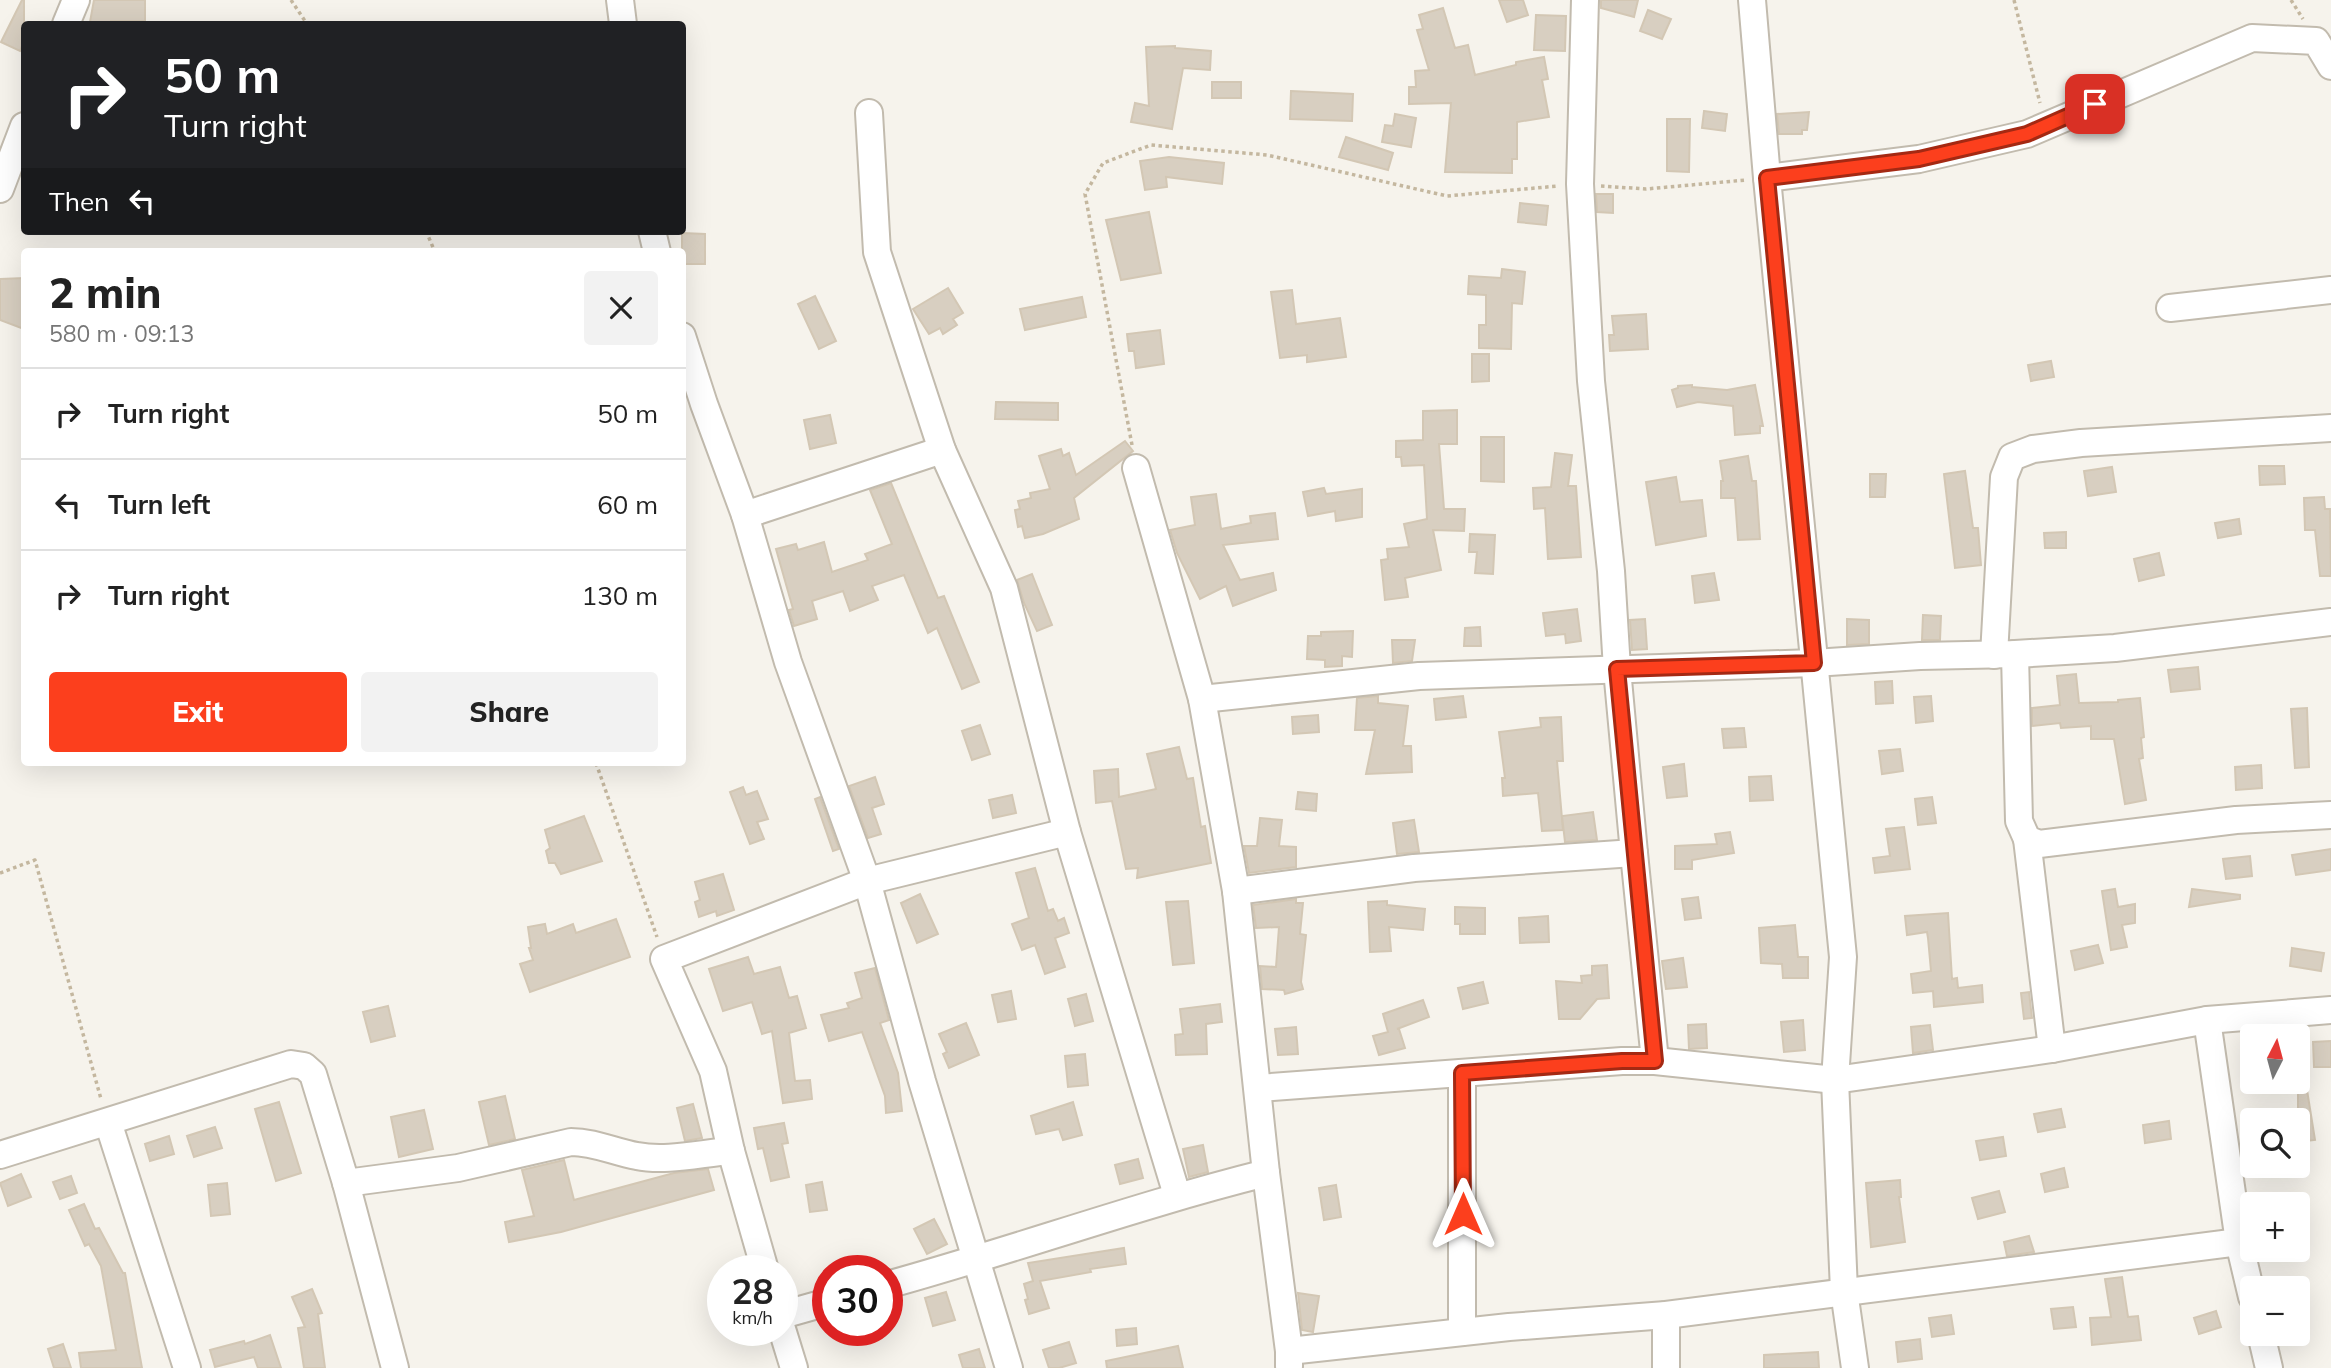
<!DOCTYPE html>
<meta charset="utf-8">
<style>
body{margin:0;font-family:Mulish,sans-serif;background:#f2f2f2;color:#222;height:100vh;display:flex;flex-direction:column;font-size:26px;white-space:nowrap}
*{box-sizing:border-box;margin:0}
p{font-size:23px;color:#767676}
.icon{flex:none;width:38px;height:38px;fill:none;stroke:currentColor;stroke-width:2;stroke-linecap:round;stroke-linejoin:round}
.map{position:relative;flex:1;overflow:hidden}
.side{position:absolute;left:21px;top:248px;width:665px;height:518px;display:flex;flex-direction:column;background:#fff;border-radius:7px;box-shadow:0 7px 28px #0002}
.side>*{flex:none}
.top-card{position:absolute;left:21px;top:21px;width:665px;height:214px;border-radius:7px;box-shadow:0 7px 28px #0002;background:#202124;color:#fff;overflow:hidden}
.needle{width:46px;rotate:6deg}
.tools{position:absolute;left:2240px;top:1024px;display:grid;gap:14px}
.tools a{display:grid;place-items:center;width:70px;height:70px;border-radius:7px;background:#fff;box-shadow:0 7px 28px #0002;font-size:35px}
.speed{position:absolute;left:707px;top:1255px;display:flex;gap:14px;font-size:35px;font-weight:700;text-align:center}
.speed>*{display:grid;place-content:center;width:91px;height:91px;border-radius:50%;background:#fff;box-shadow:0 7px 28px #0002;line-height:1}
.speed small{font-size:18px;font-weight:400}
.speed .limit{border:10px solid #d22;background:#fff;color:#111}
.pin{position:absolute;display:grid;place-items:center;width:60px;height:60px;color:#fff;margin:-30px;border-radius:14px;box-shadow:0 4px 10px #0006}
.me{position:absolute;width:77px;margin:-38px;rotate:0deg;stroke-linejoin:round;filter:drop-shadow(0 0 5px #0008)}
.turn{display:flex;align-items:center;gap:24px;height:147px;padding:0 28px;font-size:32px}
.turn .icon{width:91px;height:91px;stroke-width:2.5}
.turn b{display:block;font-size:49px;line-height:60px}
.then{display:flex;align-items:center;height:66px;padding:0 28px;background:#0003;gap:14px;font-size:26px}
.round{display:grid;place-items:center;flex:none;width:74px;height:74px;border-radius:7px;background:#f2f2f2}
.head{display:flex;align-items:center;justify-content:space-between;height:119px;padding:0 28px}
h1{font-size:42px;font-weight:800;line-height:52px}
.cta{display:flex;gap:14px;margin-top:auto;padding:14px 28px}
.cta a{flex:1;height:80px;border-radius:7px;background:#fc3f1d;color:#fff;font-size:28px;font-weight:800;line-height:80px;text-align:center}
.cta a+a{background:#f2f2f2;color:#222}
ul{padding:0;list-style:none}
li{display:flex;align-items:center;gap:21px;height:91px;padding:0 28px;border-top:2px solid #e0e0e0}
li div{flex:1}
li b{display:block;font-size:26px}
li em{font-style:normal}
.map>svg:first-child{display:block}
.building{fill:#d8cfc1;stroke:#d3c7b4;stroke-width:2}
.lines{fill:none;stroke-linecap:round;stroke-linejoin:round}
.minor-casing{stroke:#c2bbae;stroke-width:30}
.path{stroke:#c4b79f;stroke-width:3.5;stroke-dasharray:3.5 3.5;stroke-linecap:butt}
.minor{stroke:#fff;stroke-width:26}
.route-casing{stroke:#a42913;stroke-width:18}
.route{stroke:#fc3f1d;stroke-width:12}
</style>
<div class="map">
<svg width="2331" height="1368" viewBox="0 0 2331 1368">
<rect width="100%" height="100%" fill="#f6f3ec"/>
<g class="building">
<path d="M22,0H24V42L20,51L1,42Z"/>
<path d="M94,0H145V21H111V24L90,22Z"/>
<path d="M1499,0H1523L1528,15L1507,22Z"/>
<path d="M1601,0H1638L1634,17L1601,8Z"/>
<path d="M1443,8L1455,48L1468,45L1475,75L1516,65V62L1544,57L1548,79L1542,80L1549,117L1517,122V159H1512V173L1445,172L1451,103L1409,104V87H1416L1415,71L1429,70L1417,30L1423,29L1419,15Z"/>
<path d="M1648,10L1671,19L1662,39L1640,31Z"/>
<path d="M1536,15L1566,16L1565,51L1534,50Z"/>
<path d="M1175,46V48L1211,51L1210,70L1183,68L1172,129L1131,122L1135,103L1149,106L1146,47Z"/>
<rect x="1212" y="82" width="29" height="16"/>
<path d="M1291,91L1353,94L1352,121L1290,119Z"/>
<path d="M1704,111L1727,114L1725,131L1702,128Z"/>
<path d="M1809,112L1807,130H1802V134H1779L1777,114Z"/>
<path d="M1395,114L1416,118L1411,147L1382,142L1385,125L1393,126Z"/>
<path d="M1667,119H1690L1689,172L1667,171Z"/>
<path d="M1346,137L1393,153L1388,170L1339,157Z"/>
<path d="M1169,157L1224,163L1222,184L1166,177L1167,187L1145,190L1140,161Z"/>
<path d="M1596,194H1613V213L1597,212Z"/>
<path d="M1520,203L1548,206L1546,225L1518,222Z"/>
<path d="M1149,212L1161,273L1121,280L1106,220Z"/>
<path d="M682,233L705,234V264H682Z"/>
<path d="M1502,269L1525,272L1522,304L1512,303L1511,349L1479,348V325H1486V295L1468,294L1469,276L1501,278Z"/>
<path d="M24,278L22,297H24V329L0,320V279Z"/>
<path d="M948,288L963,313L953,319L957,325L943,334L940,328L929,334L913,309Z"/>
<path d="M1292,290L1296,324L1340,318L1346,357L1307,362V355L1280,358L1271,292Z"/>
<path d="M815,296L836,341L819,349L798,304Z"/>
<path d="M1082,297L1086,317L1025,330L1020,309Z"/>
<path d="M1646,314L1648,349L1610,351L1609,335H1614L1612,316Z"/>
<path d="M1160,330L1164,364L1136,368L1134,351H1129L1127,334Z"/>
<path d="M1472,354H1489V381L1472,382Z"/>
<path d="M2051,361L2054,377L2031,381L2028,365Z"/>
<path d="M1692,385V387L1727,390L1755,385L1763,426H1760V433L1735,435L1733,406L1698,402L1677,407L1672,390L1678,388V386Z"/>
<path d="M996,402L1058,403V420L995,419Z"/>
<path d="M1457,410V444H1439L1444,509H1465L1464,531L1433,530L1441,570L1405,578L1408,597L1385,600L1381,560L1388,559L1387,549L1409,547L1404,524L1427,519L1424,465L1402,466L1401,457H1396V441L1423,440V411Z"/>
<path d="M830,415L836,443L810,449L804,420Z"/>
<path d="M1481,437H1504V482L1481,481Z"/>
<path d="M1125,441L1133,451L1074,498L1079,519L1043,534L1025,538L1022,526L1018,527L1015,510L1020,509L1018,501L1031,498L1030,493L1050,489L1039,456L1061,449L1063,456L1069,453L1076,475Z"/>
<path d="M1555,453L1572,455L1568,486H1576L1581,557L1548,559L1545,508L1534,509L1533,488L1551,487Z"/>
<path d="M1748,456L1752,481H1756L1760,539L1738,540L1735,498H1721V481H1723L1720,461Z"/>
<path d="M2259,466H2284L2285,484L2260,485Z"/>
<path d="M2112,467L2116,492L2088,496L2084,471Z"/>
<path d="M1965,471L1973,528H1978L1981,565L1955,568L1944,474Z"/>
<path d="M1870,474H1886L1885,497H1870Z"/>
<path d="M1676,477L1680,502L1702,500L1706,536L1656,545L1646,482Z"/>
<path d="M891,483L938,598L944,596L979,682L962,689L937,628L928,633L904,575L872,586L878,600L850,611L843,591L812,601L817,619L794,626L789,610L793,609L776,549L796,544L798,550L824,542L832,572L868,560L865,554L892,544L870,490Z"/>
<path d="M1324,488L1326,494L1362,489V517L1336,521L1335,511L1308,516L1303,492Z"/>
<path d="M1216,494L1221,529L1251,523L1250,516L1275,513L1278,539L1223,545L1240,580L1273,573L1276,590L1233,606L1226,586L1200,599L1177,553L1170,530L1195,525L1191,497Z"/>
<path d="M2324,497L2325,509H2330L2331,576H2320L2315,530H2305L2304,498Z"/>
<path d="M2239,519L2241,534L2218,538L2215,523Z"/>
<path d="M2066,532V548H2045L2044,533Z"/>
<path d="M1470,534L1495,535L1493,574L1475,573L1477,552H1469Z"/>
<path d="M2159,553L2164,575L2139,581L2134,559Z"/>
<path d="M1714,573L1719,600L1695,603L1692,576Z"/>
<path d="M1032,574L1052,625L1037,631L1024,603L1017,580Z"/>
<path d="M1577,609L1581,641L1566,643L1565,634L1546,636L1543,613Z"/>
<path d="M1923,615L1941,616L1940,640H1922Z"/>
<path d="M1645,619L1647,649L1632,650L1630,620Z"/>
<path d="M1847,619L1869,620V644L1847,645Z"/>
<path d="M1480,627L1481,646H1464L1465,628Z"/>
<path d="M1353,631L1352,657L1342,656V666L1325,667V660L1307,659L1308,636H1321V632Z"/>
<path d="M1392,640H1415L1412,661L1393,663Z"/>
<path d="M2198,667L2200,689L2171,692L2168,670Z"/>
<path d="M2076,674L2079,703L2118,702V700L2140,698L2144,737L2141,738L2143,758L2139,759L2146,800L2125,804L2114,739H2091V726L2061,728L2060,723L2032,726V708L2060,705L2057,676Z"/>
<path d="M1892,681L1893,703L1876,704L1875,682Z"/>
<path d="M1378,696V703L1408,706L1403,746H1411L1412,772L1366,774L1375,730H1355L1357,698Z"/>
<path d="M1463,696L1466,717L1436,720L1434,699Z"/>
<path d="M1931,696L1933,721L1916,723L1914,697Z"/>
<path d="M2307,708L2309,767L2295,768L2291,709Z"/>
<path d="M1318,715L1319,732L1293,734L1292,717Z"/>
<path d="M1561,717L1563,761H1557L1563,830L1542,831L1538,793L1503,796L1502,778H1505L1499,732L1541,727L1540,718Z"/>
<path d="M980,725L990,754L972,760L962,731Z"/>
<path d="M1744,728L1746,747L1724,748L1722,729Z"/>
<path d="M1179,747L1187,779L1193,778L1201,827L1205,826L1211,863L1137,878L1138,868L1126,869L1112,801L1096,803L1094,771L1118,769L1119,797L1156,789L1147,754Z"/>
<path d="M1900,749L1903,771L1882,774L1879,751Z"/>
<path d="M1684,764L1687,796L1667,798L1663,767Z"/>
<path d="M2261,765L2262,788L2236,790L2235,767Z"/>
<path d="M1771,776L1773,800L1750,801L1749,777Z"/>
<path d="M875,777L884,804L872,808L881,834L868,838L849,786Z"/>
<path d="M743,787L746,795L757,791L768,819L757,822L764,839L750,844L730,792Z"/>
<path d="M1298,792L1317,794L1316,811L1296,809Z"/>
<path d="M1012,795L1016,813L993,818L989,800Z"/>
<path d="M820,797L839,849L833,851L815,799Z"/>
<path d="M1932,797L1936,823L1918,825L1915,799Z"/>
<path d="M1593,812L1597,840L1565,842L1562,816Z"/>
<path d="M584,816L602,861L561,874L555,863H549L546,851L550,848L545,830Z"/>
<path d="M1260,818L1282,820L1279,846L1296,847V867L1249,873L1244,846H1257Z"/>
<path d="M1414,820L1419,852L1397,854L1393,823Z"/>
<path d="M1904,827L1910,869L1875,873L1873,858L1890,856L1886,829Z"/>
<path d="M1730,832L1734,853L1692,860V869H1675V846L1717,844L1715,834Z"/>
<path d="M2331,849V870L2296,875L2292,855Z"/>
<path d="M2250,856L2252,876L2226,879L2223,859Z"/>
<path d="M1035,868L1048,911L1053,909L1058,921L1064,918L1069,933L1055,938L1065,967L1045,974L1035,945L1022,950L1012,924L1029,918L1016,873Z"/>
<path d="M723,874L734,910L717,916L716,911L699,917L695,902L700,900L695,882Z"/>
<path d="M2115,889L2118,907L2135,904V923L2122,925L2127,947L2111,950L2102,891Z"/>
<path d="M2192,889L2240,895V899L2189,907Z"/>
<path d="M920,894L938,934L917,943L901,903Z"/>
<path d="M1698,897L1701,918L1685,920L1682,899Z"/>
<path d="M1296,899V903H1303L1300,934L1306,935L1301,982L1303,989L1285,994L1284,990L1262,989L1260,966L1276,967L1279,927L1256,928L1253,905Z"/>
<path d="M1188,901L1194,963L1173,965L1166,902Z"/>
<path d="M1387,901V905L1425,909L1423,930L1389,927L1391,951L1370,952L1368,902Z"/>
<path d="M1455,907L1485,908V934H1460V924H1455Z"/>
<path d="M1948,913L1952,979L1957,978L1958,988L1982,985L1983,1002L1934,1007L1933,991L1913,993L1911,974L1931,971L1928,938L1927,932L1907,935L1905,916Z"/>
<path d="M1548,916L1549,942L1520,943L1519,918Z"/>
<path d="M616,919L630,957L530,992L520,964L533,960L529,948H531L528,927L545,924L547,934L573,924L576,933Z"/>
<path d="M1795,925L1798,957H1808V978H1783L1782,964L1761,963L1759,928Z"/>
<path d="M2098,945L2103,963L2075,970L2071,951Z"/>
<path d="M2292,948L2324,953L2321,971L2290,966Z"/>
<path d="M748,957L754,974L780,967L789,998L797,996L806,1028L789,1033L795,1081L810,1080L812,1099L783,1103L772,1031L762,1034L752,1002L723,1011L709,969Z"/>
<path d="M1683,958L1687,987L1666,989L1662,961Z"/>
<path d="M1607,965L1609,998L1597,999L1580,1019H1559L1556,981L1582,983L1581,976L1592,975V966Z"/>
<path d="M875,968L889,1020L880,1023L898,1073L902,1111L886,1113L885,1096L862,1032L829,1041L821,1015L849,1008L847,1003L862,998L855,973Z"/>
<path d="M1483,982L1488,1003L1463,1009L1458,988Z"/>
<path d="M1011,991L1016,1019L998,1022L992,995Z"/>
<path d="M2029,992L2032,1018L2024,1019L2021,993Z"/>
<path d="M1086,994L1093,1021L1075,1026L1068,999Z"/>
<path d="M1423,1000L1429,1017L1397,1029H1399L1405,1048L1379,1055L1373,1036L1388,1032L1383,1014Z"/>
<path d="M1220,1004L1222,1022L1206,1024L1207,1054L1176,1055L1175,1035L1183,1034L1180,1009Z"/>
<path d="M388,1006L395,1036L371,1042L363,1012Z"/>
<path d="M1803,1020L1805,1050L1784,1052L1781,1022Z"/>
<path d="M966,1023L979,1055L949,1068L943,1054L947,1052L939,1034Z"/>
<path d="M1706,1024L1707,1048L1689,1049L1688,1025Z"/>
<path d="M1930,1025L1933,1050L1913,1053L1911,1027Z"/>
<path d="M1296,1027L1298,1054L1278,1055L1275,1029Z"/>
<path d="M2331,1041V1067H2314L2313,1042Z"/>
<path d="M1085,1054L1088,1085L1068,1087L1065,1056Z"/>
<path d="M2307,1090L2315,1140L2298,1142V1091Z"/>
<path d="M505,1096L515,1139L489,1145L479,1102Z"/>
<path d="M279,1102L301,1173L276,1181L255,1109Z"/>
<path d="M1073,1102L1082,1135L1063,1140L1059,1129L1036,1134L1031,1116Z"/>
<path d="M693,1104L702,1138L685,1141L677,1108Z"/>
<path d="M2061,1109L2065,1127L2038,1132L2034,1114Z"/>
<path d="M424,1110L433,1149L399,1157L391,1117Z"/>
<path d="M2169,1121L2171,1139L2145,1143L2143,1125Z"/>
<path d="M784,1123L788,1143L782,1144L789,1177L771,1181L763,1148L758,1149L754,1128Z"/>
<path d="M215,1127L222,1148L194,1157L187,1136Z"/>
<path d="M169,1136L174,1154L150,1161L145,1144Z"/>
<path d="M2003,1137L2006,1156L1980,1160L1976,1141Z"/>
<path d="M1203,1145L1208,1172L1189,1177L1183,1149Z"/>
<path d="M1138,1159L1143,1178L1120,1184L1115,1165Z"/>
<path d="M564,1160L574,1200L674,1173L708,1169L714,1190L561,1232L509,1242L505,1222L534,1216L522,1170Z"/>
<path d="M2064,1168L2068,1187L2045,1192L2041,1174Z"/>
<path d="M21,1174L31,1197L8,1206L0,1183Z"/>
<path d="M71,1176L77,1193L60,1199L53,1182Z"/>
<path d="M1900,1180L1901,1197H1899L1905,1242L1871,1247L1866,1183Z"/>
<path d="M822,1182L827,1210L810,1212L806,1185Z"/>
<path d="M227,1183L230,1214L211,1216L208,1185Z"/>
<path d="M1336,1185L1341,1217L1324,1220L1319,1188Z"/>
<path d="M1999,1191L2005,1212L1978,1219L1972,1198Z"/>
<path d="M84,1204L95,1229L99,1228L123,1273H125L142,1368H81L79,1353L116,1350L101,1266L89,1244L85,1246L69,1210Z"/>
<path d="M934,1219L947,1244L927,1254L914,1229Z"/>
<path d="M2029,1236L2034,1252L2007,1256L2004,1242Z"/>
<path d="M1124,1248L1126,1264L1090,1269L1091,1272L1040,1281L1049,1308L1029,1314L1025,1300L1028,1299L1024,1284L1033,1281L1028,1263Z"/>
<path d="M2122,1277L2128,1317L2138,1316L2141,1340L2092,1345L2090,1318L2111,1317L2105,1279Z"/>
<path d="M312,1289L322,1313L318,1314L325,1368H304L298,1328L305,1327L292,1297Z"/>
<path d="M946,1292L955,1320L933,1326L925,1298Z"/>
<path d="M1298,1293L1319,1296L1313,1332L1302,1330Z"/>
<path d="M2073,1307L2076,1327L2054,1329L2051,1309Z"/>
<path d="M2216,1311L2221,1327L2199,1334L2194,1318Z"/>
<path d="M1951,1315L1954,1334L1932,1337L1929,1318Z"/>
<path d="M1136,1328L1137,1344L1117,1346L1116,1330Z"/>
<path d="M270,1335L281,1368H258L254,1357L215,1367L210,1350L244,1341L245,1344Z"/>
<path d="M1920,1339L1922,1359L1898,1362L1896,1342Z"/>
<path d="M1069,1342L1076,1363L1059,1368H1049L1043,1350Z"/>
<path d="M63,1344L71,1368H54L48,1349Z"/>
<path d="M1178,1346L1183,1368H1107L1106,1361Z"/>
<path d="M979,1349L985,1368H963L959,1355Z"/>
<path d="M1818,1352L1819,1368H1764V1355Z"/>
</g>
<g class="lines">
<defs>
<g id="minor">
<path d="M620,0L623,24"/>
<path d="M1585,0L1580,184L1591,381L1611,571L1617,669L1634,853L1655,1061"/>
<path d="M1752,0L1767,178L1843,957L1835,1080L1844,1291L1855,1368"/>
<path d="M66,24L76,0"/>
<path d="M869,113L877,252L942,450L1004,588L1067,832L1177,1195"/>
<path d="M1767,178L1919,159L2027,134L2252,38L2316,41L2331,66"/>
<path d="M0,189L24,126"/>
<path d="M652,231L657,252"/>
<path d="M2170,308L2331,290"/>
<path d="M682,336L704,404L745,515L788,662L867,881L922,1081L1009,1368"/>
<path d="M1136,468L1202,699L1236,891L1266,1173L1289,1351V1366"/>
<path d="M745,515L942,450"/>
<path d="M2015,654L2019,821L2027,839L2039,844L2236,820L2331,815"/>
<path d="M1994,655L2004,477L2012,457L2033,449L2081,443L2331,428"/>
<path d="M1202,699L1419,676L1814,663L1920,656L2015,654L2115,648L2331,622"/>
<path d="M2027,839L2052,1049"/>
<path d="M1236,891L1414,868L1634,853"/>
<path d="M2207,1020L2239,1242L2252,1297"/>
<path d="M1462,1073V1332"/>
<path d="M1258,1088L1622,1061H1655L1835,1080L2052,1049L2207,1020L2331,1010"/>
<path d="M108,1122L187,1368"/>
<path d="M0,1155L291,1064L304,1066L313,1074L346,1183L395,1368"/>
<path d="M346,1183L458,1168L571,1142C595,1142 614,1152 637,1156C666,1162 702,1153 731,1151"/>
<path d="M765,1270L731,1151L713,1071L664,959L867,881L1067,832"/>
<path d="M887,1285C1014,1250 1138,1205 1266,1173"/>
<path d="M782,1315L828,1302"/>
<path d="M782,1329L794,1368"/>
<path d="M2261,1334L2269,1368"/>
<path d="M1289,1351L1509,1327L1666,1315L2239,1242"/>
<path d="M1666,1368V1315"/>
</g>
</defs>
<use href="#minor" class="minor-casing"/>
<g class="path">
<path d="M291,0L307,24"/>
<path d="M2014,0L2040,103"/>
<path d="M2291,0L2303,19"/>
<path d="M1601,186L1646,189L1746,180"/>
<path d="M426,231L435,252"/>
<path d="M1132,445L1085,194L1103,163L1151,145L1267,155L1447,196L1558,186"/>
<path d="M596,763L657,937"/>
<path d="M0,873L35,860L101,1099"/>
</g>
<use href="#minor" class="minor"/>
</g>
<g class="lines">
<defs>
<path id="route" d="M1463,1214L1462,1073L1622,1061H1655L1617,669L1814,663L1767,178L1919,159L2027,134L2095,104"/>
</defs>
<use href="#route" class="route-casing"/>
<use href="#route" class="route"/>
</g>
</svg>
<div class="tools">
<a><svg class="needle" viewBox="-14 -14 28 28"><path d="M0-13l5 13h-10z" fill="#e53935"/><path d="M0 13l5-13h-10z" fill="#767676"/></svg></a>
<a><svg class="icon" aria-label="search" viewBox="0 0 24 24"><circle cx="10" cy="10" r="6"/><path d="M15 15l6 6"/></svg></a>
<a>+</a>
<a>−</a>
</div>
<div class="speed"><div>28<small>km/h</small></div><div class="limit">30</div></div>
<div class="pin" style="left:2095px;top:104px;background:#d93025"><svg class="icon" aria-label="arrive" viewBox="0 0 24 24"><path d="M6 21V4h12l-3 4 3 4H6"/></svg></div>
<svg class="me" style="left:1463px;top:1214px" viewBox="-20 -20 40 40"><path d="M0-17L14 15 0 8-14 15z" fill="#fc3f1d" stroke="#fff" stroke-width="4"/></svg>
<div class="top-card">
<div class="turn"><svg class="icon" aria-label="right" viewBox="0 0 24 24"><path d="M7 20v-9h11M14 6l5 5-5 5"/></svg><div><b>50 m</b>Turn right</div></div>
<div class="then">Then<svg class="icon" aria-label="left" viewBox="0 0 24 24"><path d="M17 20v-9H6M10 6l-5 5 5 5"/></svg></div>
</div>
<section class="side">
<div class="head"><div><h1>2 min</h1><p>580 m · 09:13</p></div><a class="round"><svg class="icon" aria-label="close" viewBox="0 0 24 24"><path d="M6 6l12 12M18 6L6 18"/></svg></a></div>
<ul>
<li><svg class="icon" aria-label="right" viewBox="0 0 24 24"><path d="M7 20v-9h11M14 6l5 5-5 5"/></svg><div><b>Turn right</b></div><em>50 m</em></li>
<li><svg class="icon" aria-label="left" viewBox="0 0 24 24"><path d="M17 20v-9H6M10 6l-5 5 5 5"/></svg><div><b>Turn left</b></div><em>60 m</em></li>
<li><svg class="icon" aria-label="right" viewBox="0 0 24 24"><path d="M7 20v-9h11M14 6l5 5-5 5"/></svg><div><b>Turn right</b></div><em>130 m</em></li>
</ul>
<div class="cta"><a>Exit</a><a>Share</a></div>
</section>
</div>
